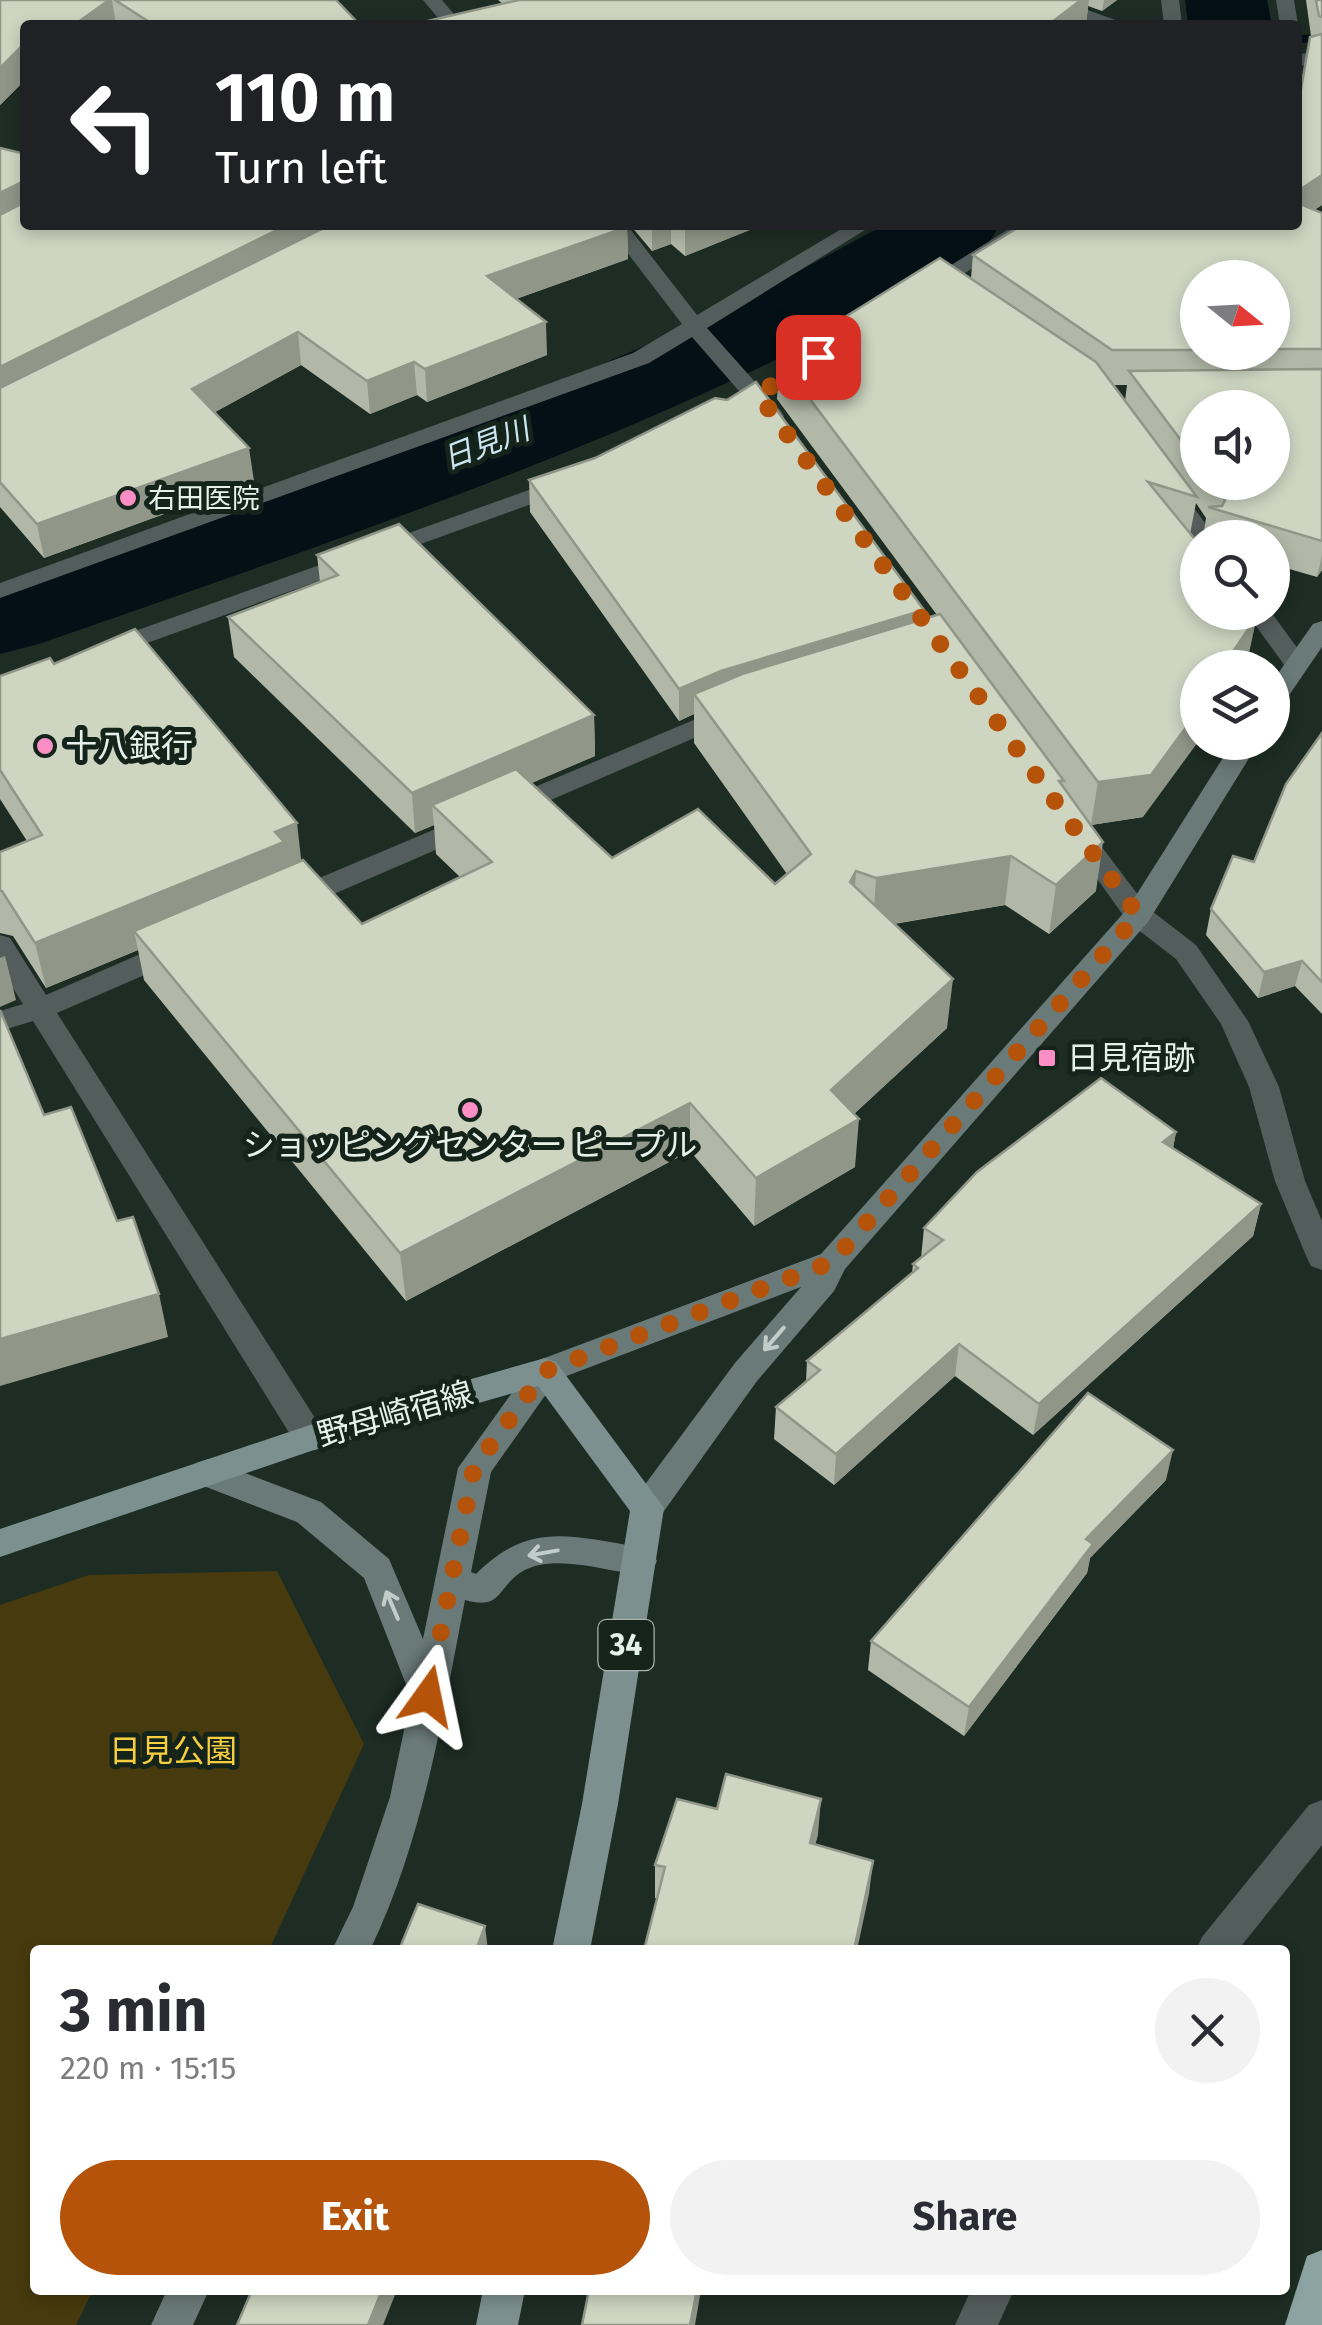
<!DOCTYPE html>
<meta charset="utf-8">
<style>
body{margin:0;font-family:"Fira Sans","Noto Sans JP",sans-serif;background:#f2f2f3;color:#2b2b33;height:100vh;display:flex;flex-direction:column;font-size:38px;white-space:nowrap}
*{box-sizing:border-box;margin:0}
p{font-size:32px;color:#7c7c81}
.icon{flex:none;width:55px;height:55px;fill:none;stroke:currentColor;stroke-width:2;stroke-linecap:round;stroke-linejoin:round}
.map{position:relative;flex:1;overflow:hidden}
.side{position:absolute;left:30px;top:1945px;width:1260px;height:350px;display:flex;flex-direction:column;background:#fff;border-radius:10px;box-shadow:0 5px 15px #0003}
.side>*{flex:none}
.top-card{position:absolute;left:20px;top:20px;width:1282px;height:210px;border-radius:10px;box-shadow:0 5px 15px #0003;background:#202124;color:#fff;overflow:hidden}
.needle{width:65px;rotate:108deg}
.tools{position:absolute;left:1180px;top:260px;display:grid;gap:20px}
.tools a{display:grid;place-items:center;width:110px;height:110px;border-radius:50%;background:#fff;box-shadow:0 5px 15px #0003;font-size:50px}
.pin{position:absolute;display:grid;place-items:center;width:85px;height:85px;color:#fff;margin:-42px;border-radius:20px;box-shadow:0 5px 15px #0006}
.me{position:absolute;width:110px;margin:-55px;rotate:12deg;stroke-linejoin:round;filter:drop-shadow(0 0 8px #0008)}
.turn{display:flex;align-items:center;gap:35px;height:210px;padding:0 30px;font-size:45px}
.turn .icon{width:130px;height:130px;stroke-width:2.5}
.turn b{display:block;font-size:70px;line-height:85px}
.round{display:grid;place-items:center;flex:none;width:105px;height:105px;border-radius:52px;background:#f2f2f3}
.head{display:flex;align-items:center;justify-content:space-between;height:170px;padding:0 30px}
h1{font-size:60px;font-weight:700;line-height:75px}
.button{display:flex;gap:20px;margin-top:auto;padding:20px 30px}
.button a{flex:1;height:115px;border-radius:60px;background:#b45309;color:#fff;font-size:40px;font-weight:700;line-height:115px;text-align:center}
.button a+a{background:#f2f2f3;color:#2b2b33}
.map>svg:first-child{display:block}
.green{fill:#473a0e}
.lines{fill:none;stroke-linecap:round;stroke-linejoin:round}
.stream{fill:#031117;fill-rule:evenodd}
.river{fill:#031117;fill-rule:evenodd}
.street{fill:#535d5c;fill-rule:evenodd}
.secondary{fill:#6a7a79;fill-rule:evenodd}
.primary{fill:#7b908f;fill-rule:evenodd}
.highway{fill:#8ba4a3;fill-rule:evenodd}
.wall{fill:#b1b8a7;fill-rule:evenodd}
.shaded-wall{fill:#909688}
.building{fill:#ced6c2;stroke:#909688;stroke-width:2.5}
.oneway{stroke:#c2cdc9}
.route{stroke:#b45309;stroke-width:18;stroke-dasharray:0 32.4}
.poi-dot{fill:#fb8fc5;stroke:#14241b;stroke-width:4}
.labels{text-anchor:middle;stroke-width:10;stroke-linejoin:round;paint-order:stroke}
.far-poi-label{font-size:28px;fill:#e7f1eb;stroke:#14241b;text-anchor:start}
.far-water-label{font-size:30px;font-style:italic;fill:#cbe5f1;stroke:#14241b}
.shield{fill:#14241b;stroke:#a8b4ad;stroke-width:2.5}
.shield-label{font-size:30px;font-weight:bold;fill:#e7f1eb}
.poi-label{font-size:32px;fill:#e7f1eb;stroke:#14241b;text-anchor:start}
.street-label{font-size:32px;fill:#e7f1eb;stroke:#14241b}
.park-label{font-size:32px;fill:#f9ce3e;stroke:#14241b}
</style>
<div class="map">
<svg width="1322" height="2325" viewBox="0 0 1322 2325">
<rect width="100%" height="100%" fill="#1d2d24"/>
<path class="green" d="M277,1571L364,1744L269,1950H35V2290H93L76,2325H0V1605L89,1575Z"/>
<g class="lines">
<path class="stream" d="M1322,34V42L1298,43V35Z"/>
<g class="river">
<path d="M1185,0H1267L1272,25H1188Z"/>
<path d="M884,225H1000L987,245C914,284 842,328 767,364C532,476 284,558 39,644L0,654V583C235,505 470,426 696,323C760,294 822,258 884,225Z"/>
</g>
<g class="street">
<path d="M423,0H442L463,25H444Z"/>
<path d="M1032,0H1060L1129,25H1101Z"/>
<path d="M1161,0H1179L1182,25H1164Z"/>
<path d="M1276,0H1294L1298,25V26L1280,25Z"/>
<path d="M1322,52V64L1298,66V54Z"/>
<path d="M606,225H627L697,315L848,225H873L707,328L781,411L784,416L781,421H765L692,337L649,363L0,598V583L633,353L682,324Z"/>
<path d="M1015,225H1040L929,296H913L910,291Z"/>
<path d="M565,477L577,484L573,489L114,655L105,658L93,650L96,645Z"/>
<path d="M1170,484L1178,486L1216,538H1198L1196,543L1158,491Z"/>
<path d="M1246,612H1271L1309,664L1305,669H1287Z"/>
<path d="M729,705L742,713L738,719L299,909H279L275,902L279,895Z"/>
<path d="M1077,823L1086,826L1148,908L1196,945L1248,1021L1279,1087L1305,1181L1322,1221V1270L1311,1266L1307,1258L1275,1181L1249,1087L1221,1024L1176,959L1128,922L1068,838L1064,832L1068,826Z"/>
<path d="M0,935L10,938L46,995L168,942H188L192,949L188,956L57,1013L322,1429L326,1438L322,1447L310,1451L298,1447L33,1021L0,1031V1011L23,1004L0,968Z"/>
<path d="M1322,1800V1845L1238,1950H1196L1202,1937L1309,1805Z"/>
<path d="M971,2290H1014L998,2325H955Z"/>
</g>
<g class="secondary">
<path d="M1322,621V647L1281,707L1272,709V682L1313,624Z"/>
<path d="M1233,742H1259L1148,922L845,1269L834,1291L757,1381L659,1518L647,1522L635,1518L630,1508L635,1498L735,1363L801,1287L556,1380L491,1472L471,1572L476,1574C530,1520 572,1537 640,1547L652,1551L657,1561L652,1571L640,1575C607,1571 554,1553 523,1571C497,1586 503,1611 465,1600C442,1719 423,1840 370,1950H332L353,1907L390,1797L411,1697L364,1578L297,1522L196,1483L191,1473L196,1463L208,1459L321,1502L389,1559L423,1639L458,1468L534,1362L821,1254L1128,908Z"/>
<path d="M167,2290H209L193,2325H151Z"/>
</g>
<g class="primary">
<path d="M545,1358L556,1362L664,1508L618,1804L590,1950H552L582,1804L630,1511L538,1386L311,1451L0,1557V1529L310,1425Z"/>
<path d="M483,2290H525L518,2325H476Z"/>
</g>
<path class="highway" d="M1322,2250V2325H1285L1307,2256Z"/>
</g>
<g class="wall">
<path d="M0,0H336L360,25H25V80L0,105Z"/>
<path d="M498,0H1117L1102,11L1088,6L1086,24L503,4Z"/>
<path d="M1306,0H1322V205L1314,210L1322,213V570L1317,577L1272,564V538H1203L1206,518L1196,503L1190,534L1248,658L1198,668L1143,817L1091,825L1096,891L1049,934L1005,905L894,924L947,1028L854,1114L855,1167L754,1226L690,1151L406,1301L144,980L138,950L46,988L13,936L0,933V852L27,841L0,799V676L54,664L301,860L362,924L460,877L436,854L434,825L415,833L234,657L228,617L320,582L317,555L594,715L595,756L531,783L612,858L775,884L787,874L694,743V714L679,721L530,512L529,480L924,610L923,619L937,615L777,399L779,358L971,278L973,255L1298,225L1311,36ZM1198,278H1272V352H1198ZM1113,385H1127L1125,401ZM1198,408L1272,482H1198Z"/>
<path d="M0,148L25,154V225L627,227L628,259L516,299L547,355L427,402L417,395L370,414L301,365L215,412L254,481L44,558L0,507Z"/>
<path d="M630,225H762L685,256L671,244L652,251Z"/>
<path d="M1322,733V1014L1295,986L1258,998L1206,935L1211,909L1254,862Z"/>
<path d="M1176,1132L1173,1148L1261,1204L1253,1236L1033,1435L955,1376L834,1485L774,1439L776,1407L806,1382L807,1361L912,1273L913,1264L921,1258L924,1228Z"/>
<path d="M1166,1480L1090,1558L1087,1573L964,1736L868,1670L871,1641Z"/>
<path d="M818,1834L815,1845L869,1894L655,1898V1865Z"/>
</g>
<g class="shaded-wall">
<path d="M109,0H112L116,25H74Z"/>
<path d="M1081,0H1089L1086,24L1085,25H1048Z"/>
<path d="M1104,0H1117L1102,11Z"/>
<path d="M25,43V80L0,105V68Z"/>
<path d="M1322,175V205L1298,221V191Z"/>
<path d="M20,183L25,212L0,229V193Z"/>
<path d="M287,225H355L0,404V367Z"/>
<path d="M652,225H671V244L652,251Z"/>
<path d="M685,225H762L685,256Z"/>
<path d="M627,227L628,259L488,309L487,276Z"/>
<path d="M546,322L547,355L427,402L425,369Z"/>
<path d="M298,332L301,365L197,422L192,389Z"/>
<path d="M414,362L417,395L370,414L367,381Z"/>
<path d="M249,448L254,481L44,558L37,524Z"/>
<path d="M1322,555V570L1317,577Z"/>
<path d="M924,610L921,642L694,694V714L679,721V689L721,671Z"/>
<path d="M1257,616L1248,658L1242,668H1222Z"/>
<path d="M1198,711V742L1143,817L1091,825L1098,782Z"/>
<path d="M594,715L595,756L448,819L432,805L434,825L415,833L412,793Z"/>
<path d="M297,823L302,867L134,931L138,950L46,988L35,943Z"/>
<path d="M1103,842L1096,891L1049,934L1056,885Z"/>
<path d="M1011,856L1005,905L873,927L876,878Z"/>
<path d="M856,871L853,920L850,882Z"/>
<path d="M5,956L16,1000L0,1007V958Z"/>
<path d="M1302,961L1295,986L1258,998L1264,972Z"/>
<path d="M953,979L947,1028L832,1134L859,1119L855,1167L754,1226L756,1178L831,1090Z"/>
<path d="M690,1103V1151L406,1301L400,1253Z"/>
<path d="M1176,1132L1170,1165L1163,1142Z"/>
<path d="M1261,1204L1253,1236L1033,1435L1039,1404Z"/>
<path d="M159,1294L168,1337L0,1386V1339Z"/>
<path d="M959,1344L955,1376L834,1485L836,1454Z"/>
<path d="M1173,1450L1166,1480L1090,1558L1087,1573L964,1736L969,1707L1086,1539Z"/>
<path d="M821,1799L818,1834L807,1877L810,1843Z"/>
<path d="M873,1861L869,1894L857,1950H854Z"/>
<path d="M485,1926L488,1950H476Z"/>
<path d="M382,2290H397L383,2325H368Z"/>
<path d="M697,2290H701L695,2325H690Z"/>
</g>
<g class="building">
<path d="M0,0H109L74,25H25V43L0,68Z"/>
<path d="M115,0H336L360,25H154Z"/>
<path d="M519,0H1081L1048,25H410Z"/>
<path d="M1316,0H1322V17L1319,16Z"/>
<path d="M1322,34V175L1298,191V106L1310,37Z"/>
<path d="M0,148L25,154V190L23,189L20,183L0,193Z"/>
<path d="M25,202V225H287L0,367V215Z"/>
<path d="M1298,203L1322,213V349H1272V278H1198V350H1112L973,255L1022,225H1298Z"/>
<path d="M330,225H626L627,227L487,276L546,322L425,369L414,362L367,381L298,332L192,389L249,448L37,524L0,482V388Z"/>
<path d="M940,258L1096,362L1197,497L1148,482L1198,543V612H1254L1257,616L1222,668H1198V711L1151,775L1098,782L779,358Z"/>
<path d="M1322,369V541L1208,507L1222,506L1225,500L1212,482H1272V408H1198V463L1129,371Z"/>
<path d="M756,382L924,610L721,671L679,689L529,480L595,458L715,398L727,400Z"/>
<path d="M399,524L594,715L412,793L228,617L338,575L317,555Z"/>
<path d="M940,614L1064,781H1059L1103,842L1056,885L1011,856L876,878L856,871L850,882L953,979L831,1090L859,1119L756,1178L690,1103L400,1253L134,931L303,860L362,924L492,862L432,805L516,769L612,858L698,809L775,884L811,854L694,694L742,674Z"/>
<path d="M135,629L297,823L275,832L284,842L35,943L2,891H0V852L42,835L0,770V676L50,658L54,664Z"/>
<path d="M1322,733V982L1302,961L1264,972L1211,909L1233,856L1254,862L1286,784Z"/>
<path d="M0,1010L44,1115L71,1107L117,1221L133,1217L159,1294L0,1339Z"/>
<path d="M1101,1078L1176,1132L1163,1142L1261,1204L1039,1404L959,1344L836,1454L776,1407L820,1370L807,1361L918,1268L913,1264L943,1240L924,1228L977,1172Z"/>
<path d="M1088,1393L1173,1450L1086,1539L1093,1544L969,1707L871,1641Z"/>
<path d="M726,1774L821,1799L810,1843L873,1861L854,1950H644L665,1867L655,1865L677,1799L717,1809Z"/>
<path d="M418,1904L485,1926L476,1950H399Z"/>
<path d="M252,2290H382L368,2325H237Z"/>
<path d="M589,2290H697L690,2325H582Z"/>
</g>
<defs><path id="oneway-shaft" d="M-6 0H5M1.5-3L5.5 0L1.5 3" fill="none" stroke-width="1.6" stroke-linecap="round" stroke-linejoin="round" transform="scale(2.5)"/></defs>
<g class="oneway">
<use href="#oneway-shaft" transform="translate(774 1339) rotate(131)"/>
<use href="#oneway-shaft" transform="translate(543 1553) rotate(170)"/>
<use href="#oneway-shaft" transform="translate(392 1605) rotate(-113)"/>
</g>
<g class="lines">
<path class="route" d="M428,1696L474,1468L545,1371L832,1262L1138,915L758,394L818,357"/>
</g>
<g class="poi-dot">
<circle cx="128" cy="498" r="10"/>
<circle cx="45" cy="746" r="10"/>
<rect x="1037" y="1048" width="20" height="20" rx="5"/>
<circle cx="470" cy="1110" r="10"/>
</g>
<g class="labels">
<g class="far-poi-label">
<text x="148" y="508">右田医院</text>
</g>
<g class="far-water-label">
<text transform="translate(486 444) rotate(-21)" y="10">日見川</text>
</g>
<rect class="shield" x="598.5" y="1620" width="55" height="50" rx="8"/>
<g class="shield-label">
<text x="626" y="1655">34</text>
</g>
<g class="poi-label">
<text x="65" y="757">十八銀行</text>
<text x="1067" y="1069">日見宿跡</text>
<text x="470" y="1156" text-anchor="middle">ショッピングセンター ピープル</text>
</g>
<g class="street-label">
<text transform="translate(395 1414) rotate(-16)" y="11">野母崎宿線</text>
</g>
<g class="park-label">
<text x="173" y="1762">日見公園</text>
</g>
</g>
</svg>
<div class="tools">
<a><svg class="needle" viewBox="-14 -14 28 28"><path d="M0-13l5 13h-10z" fill="#e53935"/><path d="M0 13l5-13h-10z" fill="#7c7c81"/></svg></a>
<a><svg class="icon" aria-label="sound" viewBox="0 0 24 24"><path d="M4 9h4l5-4v14l-5-4H4zM17 9q2 3 0 6"/></svg></a>
<a><svg class="icon" aria-label="search" viewBox="0 0 24 24"><circle cx="10" cy="10" r="6"/><path d="M15 15l6 6"/></svg></a>
<a><svg class="icon" aria-label="layers" viewBox="0 0 24 24"><path d="M12 4l9 5-9 5-9-5zM3 14l9 5 9-5"/></svg></a>
</div>
<div class="pin" style="left:818px;top:357px;background:#d93025"><svg class="icon" aria-label="arrive" viewBox="0 0 24 24"><path d="M6 21V4h12l-3 4 3 4H6"/></svg></div>
<svg class="me" style="left:428px;top:1696px" viewBox="-20 -20 40 40"><path d="M0-17L14 15 0 8-14 15z" fill="#b45309" stroke="#fff" stroke-width="4"/></svg>
<div class="top-card">
<div class="turn"><svg class="icon" aria-label="left" viewBox="0 0 24 24"><path d="M17 20v-9H6M10 6l-5 5 5 5"/></svg><div><b>110 m</b>Turn left</div></div>
</div>
<section class="side">
<div class="head"><div><h1>3 min</h1><p>220 m · 15:15</p></div><a class="round"><svg class="icon" aria-label="close" viewBox="0 0 24 24"><path d="M6 6l12 12M18 6L6 18"/></svg></a></div>
<div class="button"><a>Exit</a><a>Share</a></div>
</section>
</div>
